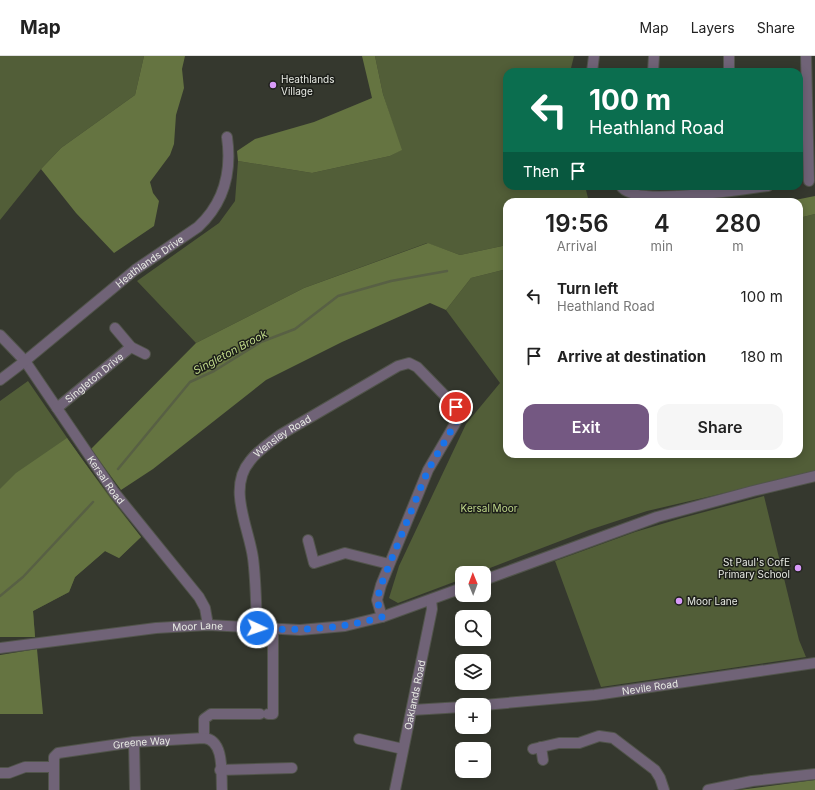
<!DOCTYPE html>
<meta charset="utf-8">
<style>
body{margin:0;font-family:Inter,sans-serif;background:#f6f6f6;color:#222;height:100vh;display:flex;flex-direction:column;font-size:15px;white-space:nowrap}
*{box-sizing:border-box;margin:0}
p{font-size:13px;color:#767676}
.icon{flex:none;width:22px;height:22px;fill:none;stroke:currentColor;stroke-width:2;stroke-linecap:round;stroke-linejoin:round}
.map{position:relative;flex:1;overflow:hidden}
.sheet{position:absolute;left:503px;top:142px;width:300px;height:260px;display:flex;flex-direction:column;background:#fff;border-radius:12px;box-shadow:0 2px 10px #0003}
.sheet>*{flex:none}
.top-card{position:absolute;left:503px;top:12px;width:300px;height:122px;border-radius:12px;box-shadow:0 2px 10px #0003;background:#0b6e4f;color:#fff;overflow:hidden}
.needle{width:26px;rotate:359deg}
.buttons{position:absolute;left:455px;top:510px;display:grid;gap:8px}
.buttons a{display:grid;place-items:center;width:36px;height:36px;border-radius:8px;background:#fff;box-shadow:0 2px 10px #0003;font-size:20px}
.pin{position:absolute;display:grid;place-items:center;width:34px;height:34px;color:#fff;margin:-17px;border:2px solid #fff;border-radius:50%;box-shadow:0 1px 4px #0007}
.me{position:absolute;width:44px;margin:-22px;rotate:93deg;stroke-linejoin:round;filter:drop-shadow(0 0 3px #0008)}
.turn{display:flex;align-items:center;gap:14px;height:84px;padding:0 20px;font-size:18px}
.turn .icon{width:52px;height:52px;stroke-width:2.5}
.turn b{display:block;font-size:28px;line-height:34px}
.then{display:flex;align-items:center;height:38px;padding:0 20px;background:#0003;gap:8px;font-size:15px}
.eta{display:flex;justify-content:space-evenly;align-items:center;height:68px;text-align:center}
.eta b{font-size:24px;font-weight:600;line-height:28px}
.cta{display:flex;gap:8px;margin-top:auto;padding:8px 20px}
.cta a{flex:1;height:46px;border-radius:12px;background:#745882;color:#fff;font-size:16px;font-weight:600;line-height:46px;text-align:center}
.cta a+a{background:#f6f6f6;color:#222}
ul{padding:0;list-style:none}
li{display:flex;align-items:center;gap:12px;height:60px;padding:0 20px}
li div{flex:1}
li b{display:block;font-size:15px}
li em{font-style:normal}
header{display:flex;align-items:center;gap:24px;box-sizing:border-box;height:56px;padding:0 20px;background:#fff;border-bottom:1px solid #e0e0e0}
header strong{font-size:19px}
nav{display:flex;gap:22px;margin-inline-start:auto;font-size:14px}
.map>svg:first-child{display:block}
.green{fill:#525e38}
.forest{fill:#657441}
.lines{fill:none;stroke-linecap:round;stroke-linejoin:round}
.stream{stroke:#586044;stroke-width:2.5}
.minor-casing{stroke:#51544b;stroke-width:12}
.minor{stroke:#706377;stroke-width:10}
.route{stroke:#1a73e8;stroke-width:7;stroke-dasharray:0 12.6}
.poi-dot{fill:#d89af8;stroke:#1d1f1a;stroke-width:1.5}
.labels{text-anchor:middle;stroke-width:3;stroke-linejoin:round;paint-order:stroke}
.poi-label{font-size:10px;fill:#e7eae3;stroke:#1d1f1a;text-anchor:start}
.street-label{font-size:10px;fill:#e7eae3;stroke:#1d1f1a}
.park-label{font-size:10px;fill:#c0d98a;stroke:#1d1f1a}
.water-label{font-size:11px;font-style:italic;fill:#bdd687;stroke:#1d1f1a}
</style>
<header>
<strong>Map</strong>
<nav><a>Map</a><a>Layers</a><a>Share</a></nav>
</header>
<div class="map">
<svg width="815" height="734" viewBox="0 0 815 734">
<rect width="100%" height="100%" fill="#35382e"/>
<g class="green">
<path d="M0,0H144L135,39L61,92L41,113L0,164Z"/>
<path d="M375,0H574L570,16H507V130H585L589,146H507V189L460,199L427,187L304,232L196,287L137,225L219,167L235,145L238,105L312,117L390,100L401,94L383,38Z"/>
<path d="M815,158V416L647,455L589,474L477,517H462V523L398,547L389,542L399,510L466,368L500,327L446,254L471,222L507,213V398H799V162Z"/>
<path d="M28,325L83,405L141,481L119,502L105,495L75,521L69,536L33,555L35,581H0V345Z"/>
<path d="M764,440L799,584L806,601L601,631L555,505L635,476L682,462Z"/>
</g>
<g class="forest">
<path d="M144,0H185L182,13L184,32L176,59L174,88L170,99L150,126L153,137L159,145L154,170L114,197L76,157L41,113L61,92L135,39Z"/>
<path d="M362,0H375L383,38L402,94L390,100L312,117L238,105L237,95L255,83L314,66L372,42Z"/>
<path d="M815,140V158L799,162V146H785Z"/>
<path d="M428,187L460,199L507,189V213L471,222L446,254L430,247L342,286L266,324L153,413L121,434L91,393L196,287L304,232Z"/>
<path d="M67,382L110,442L141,481L119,502L105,495L75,521L69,536L33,555L35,581H0V433L16,417Z"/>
<path d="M37,593L43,658H0V599Z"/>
<path d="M815,724V734H739Z"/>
</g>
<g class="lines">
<g class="stream">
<path d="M118,413L190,326L214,315L261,286L295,273L338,240L391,225L447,215"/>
<path d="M0,540L23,521L93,446"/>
</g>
<defs>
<g id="minor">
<path d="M806,0L809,125"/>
<path d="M592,16L594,0"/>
<path d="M653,16L654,0"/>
<path d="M729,16V0"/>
<path d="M621,130C632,152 743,133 768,130"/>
<path id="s1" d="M0,279L25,305L114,436L199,541L205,552L208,569"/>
<path d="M131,291L145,298"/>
<path id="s2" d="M0,324L25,305L135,214L198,171C224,147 232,116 227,81"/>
<path id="s3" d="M57,352L131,291L115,272"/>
<path d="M308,484L314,507L345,497L389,508"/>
<path d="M484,524L657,461L753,435L815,420"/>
<path id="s4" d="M257,572C256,549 256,525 253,502C249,472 227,432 250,405C258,394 270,387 280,379L398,310L409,307L417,311L456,351L459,361L428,414L381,529L377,544L382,561"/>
<path id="s5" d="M0,592L156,572L208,569L300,574L345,570L382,561L462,532"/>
<path id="s6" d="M484,649L595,639L815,607"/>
<path d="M412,654L462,651"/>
<path d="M268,658H273V573"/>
<path d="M204,682V663L211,658H260"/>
<path d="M359,683L403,693"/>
<path d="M134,686L135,734"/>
<path d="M541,691L543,704"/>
<path d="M533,693L559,687H579L599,680L613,682L655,714L660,722L664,734"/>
<path d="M220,714L292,712"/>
<path d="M0,717H9L25,711H54"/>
<path id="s7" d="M54,734V701L58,697L134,686L204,682C225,684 221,718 222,734"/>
<path id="s8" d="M395,734L432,553L431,544"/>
<path d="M708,734L752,725L815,718"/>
</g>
</defs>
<use href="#minor" class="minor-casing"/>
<use href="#minor" class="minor"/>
</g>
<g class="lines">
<path class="route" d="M257,572C299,575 341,573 382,561L377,544L381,529L428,414L459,361L456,351"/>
</g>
<g class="poi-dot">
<circle cx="273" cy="29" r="4"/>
<circle cx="798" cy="512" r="4"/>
<circle cx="679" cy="545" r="4"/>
</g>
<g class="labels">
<g class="poi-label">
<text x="281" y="27">Heathlands<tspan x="281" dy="12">Village</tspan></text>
<text x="790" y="510" text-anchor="end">St Paul's CofE<tspan x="790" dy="12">Primary School</tspan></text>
<text x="687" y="549">Moor Lane</text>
</g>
<g class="street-label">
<text dy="4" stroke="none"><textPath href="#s2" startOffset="191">Heathlands Drive</textPath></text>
<text dy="4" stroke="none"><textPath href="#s3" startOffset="48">Singleton Drive</textPath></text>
<text dy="4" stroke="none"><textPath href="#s4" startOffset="212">Wensley Road</textPath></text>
<text dy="4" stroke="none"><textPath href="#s1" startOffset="180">Kersal Road</textPath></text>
<text dy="4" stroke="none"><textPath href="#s5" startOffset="199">Moor Lane</textPath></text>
<text dy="4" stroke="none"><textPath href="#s6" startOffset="167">Nevile Road</textPath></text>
<text dy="4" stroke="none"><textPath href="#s8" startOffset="97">Oaklands Road</textPath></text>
<text dy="4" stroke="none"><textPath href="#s7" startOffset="123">Greene Way</textPath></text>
</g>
<g class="park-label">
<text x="489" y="456">Kersal Moor</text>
</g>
<g class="water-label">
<text transform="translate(230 296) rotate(-28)" y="4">Singleton Brook</text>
</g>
</g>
</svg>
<div class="buttons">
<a><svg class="needle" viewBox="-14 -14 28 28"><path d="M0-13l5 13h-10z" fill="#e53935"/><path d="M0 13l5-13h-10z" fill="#767676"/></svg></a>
<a><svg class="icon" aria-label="search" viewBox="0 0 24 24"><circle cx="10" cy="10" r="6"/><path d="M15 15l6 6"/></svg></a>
<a><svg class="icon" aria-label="layers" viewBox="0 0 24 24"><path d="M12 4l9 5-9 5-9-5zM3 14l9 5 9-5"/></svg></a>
<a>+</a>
<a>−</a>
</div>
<div class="pin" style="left:456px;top:351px;background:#d93025"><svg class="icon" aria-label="arrive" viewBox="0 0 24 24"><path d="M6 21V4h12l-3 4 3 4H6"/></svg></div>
<svg class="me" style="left:257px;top:572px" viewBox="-20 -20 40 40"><circle r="17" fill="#1a73e8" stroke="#fff" stroke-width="3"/><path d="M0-11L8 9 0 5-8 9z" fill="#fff"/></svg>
<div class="top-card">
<div class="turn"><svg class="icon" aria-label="left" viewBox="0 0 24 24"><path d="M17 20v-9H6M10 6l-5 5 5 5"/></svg><div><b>100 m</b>Heathland Road</div></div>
<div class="then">Then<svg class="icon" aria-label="arrive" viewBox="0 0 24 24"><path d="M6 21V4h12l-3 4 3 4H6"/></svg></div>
</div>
<section class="sheet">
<div class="eta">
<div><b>19:56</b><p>Arrival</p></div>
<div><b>4</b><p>min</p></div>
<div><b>280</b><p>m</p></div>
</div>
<ul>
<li><svg class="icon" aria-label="left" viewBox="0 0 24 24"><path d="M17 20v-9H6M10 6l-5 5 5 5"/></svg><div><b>Turn left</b><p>Heathland Road</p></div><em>100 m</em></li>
<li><svg class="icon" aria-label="arrive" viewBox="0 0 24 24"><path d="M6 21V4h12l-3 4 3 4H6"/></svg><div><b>Arrive at destination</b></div><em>180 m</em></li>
</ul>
<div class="cta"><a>Exit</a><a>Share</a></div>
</section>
</div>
